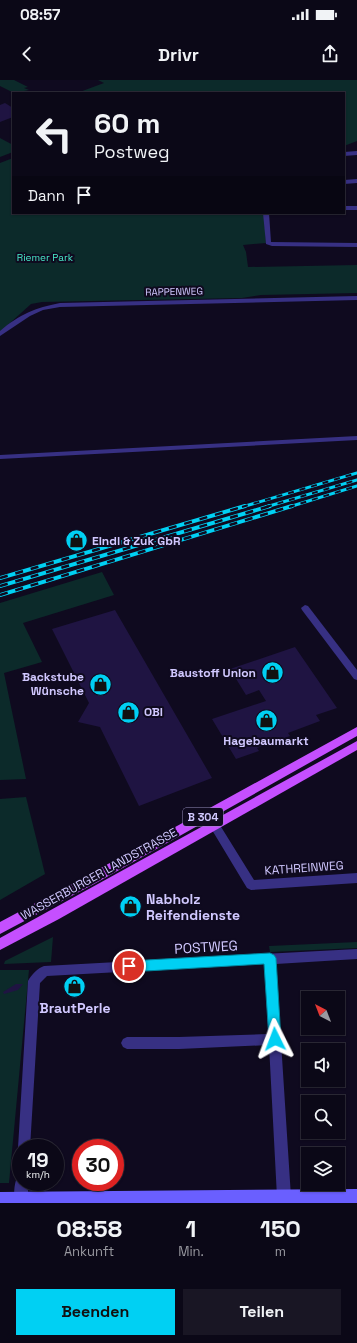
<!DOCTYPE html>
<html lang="de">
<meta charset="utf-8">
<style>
body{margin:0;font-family:"Space Grotesk",sans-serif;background:#191624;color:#f1f3f6;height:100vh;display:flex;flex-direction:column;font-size:15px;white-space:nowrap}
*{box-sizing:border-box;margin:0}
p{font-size:13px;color:#9a9aa1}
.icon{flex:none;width:22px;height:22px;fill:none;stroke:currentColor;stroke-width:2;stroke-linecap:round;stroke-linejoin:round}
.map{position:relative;height:1123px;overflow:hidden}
.details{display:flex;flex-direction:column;background:#0b0817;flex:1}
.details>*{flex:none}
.hud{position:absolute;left:12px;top:12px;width:333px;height:122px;border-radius:0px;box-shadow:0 1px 3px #0004,0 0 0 1px #2b2936;background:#0b0817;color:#f1f3f6;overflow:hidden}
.needle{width:26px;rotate:318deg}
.buttons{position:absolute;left:301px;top:911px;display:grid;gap:8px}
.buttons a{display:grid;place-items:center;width:44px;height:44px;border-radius:0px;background:#0b0817;box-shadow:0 1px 3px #0004,0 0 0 1px #2b2936;font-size:20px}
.speed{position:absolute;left:12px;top:1059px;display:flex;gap:8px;font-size:20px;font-weight:700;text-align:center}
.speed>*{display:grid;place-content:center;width:52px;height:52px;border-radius:50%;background:#0b0817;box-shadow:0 1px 3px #0004,0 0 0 1px #2b2936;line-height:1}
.speed small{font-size:10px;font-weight:400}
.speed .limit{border:6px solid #d22;background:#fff;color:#111}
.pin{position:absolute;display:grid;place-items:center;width:34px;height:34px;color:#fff;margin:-17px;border:2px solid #fff;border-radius:50%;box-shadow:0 1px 4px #0007}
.me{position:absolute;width:44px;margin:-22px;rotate:357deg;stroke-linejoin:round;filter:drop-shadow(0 0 3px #0008)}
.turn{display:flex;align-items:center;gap:14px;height:84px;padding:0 16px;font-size:18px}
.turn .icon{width:52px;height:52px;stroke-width:2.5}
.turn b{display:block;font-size:28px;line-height:34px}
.then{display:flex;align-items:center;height:38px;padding:0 16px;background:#0003;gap:8px;font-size:15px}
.eta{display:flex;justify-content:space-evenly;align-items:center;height:68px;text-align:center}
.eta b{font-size:24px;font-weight:600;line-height:28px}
.cta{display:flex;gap:8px;margin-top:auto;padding:8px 16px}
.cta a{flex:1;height:46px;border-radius:0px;background:#00d0f3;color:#111;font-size:16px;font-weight:600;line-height:46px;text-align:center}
.cta a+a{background:#191624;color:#f1f3f6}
.status{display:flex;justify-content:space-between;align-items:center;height:28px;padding:0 20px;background:#0b0817;direction:ltr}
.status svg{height:11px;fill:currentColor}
header{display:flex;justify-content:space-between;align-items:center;height:52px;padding:0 16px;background:#0b0817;font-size:18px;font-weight:600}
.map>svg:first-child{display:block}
.green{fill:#0c2a2a}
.building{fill:#1f1442}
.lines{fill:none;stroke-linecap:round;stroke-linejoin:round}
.street{fill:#373083;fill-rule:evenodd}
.secondary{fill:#6a5fff;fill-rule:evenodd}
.primary{fill:#c54fff;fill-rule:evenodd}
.rail-far1-casing{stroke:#00d0f3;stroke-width:3}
.rail-casing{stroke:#00d0f3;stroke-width:4}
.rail-far1{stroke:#0f0a1f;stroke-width:2;stroke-dasharray:6;stroke-linecap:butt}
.rail{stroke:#0f0a1f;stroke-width:2.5;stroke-dasharray:8;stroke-linecap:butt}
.route{fill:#00d0f3;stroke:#00879e}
.labels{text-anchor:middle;stroke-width:4;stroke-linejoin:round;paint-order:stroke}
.far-park-label{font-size:10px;fill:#48ebc9;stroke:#0f0a1f}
.far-street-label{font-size:10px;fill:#d1c8ff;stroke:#0f0a1f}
.shield{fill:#0f0a1f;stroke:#978fbc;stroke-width:1}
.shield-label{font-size:11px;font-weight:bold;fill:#d1c8ff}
.poi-label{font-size:12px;font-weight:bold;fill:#d1c8ff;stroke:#0f0a1f;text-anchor:start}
.street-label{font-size:12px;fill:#d1c8ff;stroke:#0f0a1f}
.near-poi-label{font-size:14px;font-weight:bold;fill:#d1c8ff;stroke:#0f0a1f;text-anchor:start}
.near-street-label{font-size:14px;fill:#d1c8ff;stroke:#0f0a1f}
</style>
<div class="status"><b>08:57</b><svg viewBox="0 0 49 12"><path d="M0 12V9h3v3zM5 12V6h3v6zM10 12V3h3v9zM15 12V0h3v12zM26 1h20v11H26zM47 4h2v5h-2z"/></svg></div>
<header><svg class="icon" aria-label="back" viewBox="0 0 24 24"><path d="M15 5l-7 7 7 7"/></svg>Drivr<svg class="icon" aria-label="share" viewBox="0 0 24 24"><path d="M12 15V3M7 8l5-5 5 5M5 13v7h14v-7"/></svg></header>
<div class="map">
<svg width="357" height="1123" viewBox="0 0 357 1123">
<rect width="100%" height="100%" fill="#0f0a1f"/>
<g class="green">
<path d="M0,0H14L28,7L24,8L29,10L14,13L0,6Z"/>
<path d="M98,0H357V61L344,66V13H77L104,3Z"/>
<path d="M0,58L13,65V72L0,77Z"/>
<path d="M13,78V133H264L266,163L243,165L246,172L248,187L357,185V213L261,215L242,218L42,222L31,224L0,252V83Z"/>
<path d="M102,492L114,515L23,543L42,582L4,593L26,699L0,700V523Z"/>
<path d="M26,717L45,794L0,820V719Z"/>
<path d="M53,857L51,882L4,884L5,881Z"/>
<path d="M357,862V868L270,872L269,866Z"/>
<path d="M0,890H29L9,1103H0Z"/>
</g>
<g class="building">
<path d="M5,23L13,28V37L0,42V25Z"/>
<path d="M115,530L212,698L139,726L100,647L78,642L89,623L52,549Z"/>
<path d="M295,567L337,628L316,635L320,641L288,653L290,656L257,668L259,671L236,679L212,639L266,621L259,610L246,615L230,589Z"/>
<path d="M16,904H23L18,910L4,914L3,912Z"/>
</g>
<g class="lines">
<g class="street">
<path d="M357,71V75L344,76V72Z"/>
<path d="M357,99V103L344,104V100Z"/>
<rect x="344" y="126" width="13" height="4"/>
<path d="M263,133H269L271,162L357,163V167L272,166L266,164Z"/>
<path d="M357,216V220L60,227L43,230L30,236L0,256V251C20,234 35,228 60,223Z"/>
<path d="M357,356V360L0,379V375Z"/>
<path d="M305,525L308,526L357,590V600L354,599L302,530L301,528Z"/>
<path d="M214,741L218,742L254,800L357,793V803L251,810L247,808L209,745L210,742Z"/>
<path d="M357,869V879L276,884L291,1117L289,1122L285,1123L279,1122L277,1117L269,965L179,969H127L123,967L121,963L123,959L127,957H179L268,954L265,884L47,896L40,903L30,1068H21V1073L20,1072L18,1068L28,901C31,895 38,888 44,886Z"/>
<path d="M21,1096V1102H28V1119L26,1123H16C13,1116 14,1105 17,1097Z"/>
</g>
<path class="secondary" d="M357,1109V1123H0V1112Z"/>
<g class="primary">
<path d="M357,647V656L96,803L0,854V842L88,795Z"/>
<path d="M357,661V670L59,839L0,870V858Z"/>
</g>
<defs>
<g id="rail-far1">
<path d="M242,427L357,393"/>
<path d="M266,427L357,400"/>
<path d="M289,427L357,406"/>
</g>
<g id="rail">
<path d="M0,498L245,426"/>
<path d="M0,506L270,426"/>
<path d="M0,515L292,426"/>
</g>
</defs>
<use href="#rail-far1" class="rail-far1-casing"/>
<use href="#rail" class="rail-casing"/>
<use href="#rail-far1" class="rail-far1"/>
<use href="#rail" class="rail"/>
</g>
<path class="route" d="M270,873L274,875L276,878L281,959L279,963L275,964L270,963L269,959L264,884L129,892L125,890L123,886L125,882L129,881Z"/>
<defs>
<symbol id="shop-disc" viewBox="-11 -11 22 22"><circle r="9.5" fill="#00d0f3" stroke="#0f0a1f"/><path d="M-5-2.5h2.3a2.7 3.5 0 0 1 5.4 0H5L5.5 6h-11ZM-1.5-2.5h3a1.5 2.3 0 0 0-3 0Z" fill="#111"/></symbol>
</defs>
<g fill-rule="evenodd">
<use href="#shop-disc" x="64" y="448" width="25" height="25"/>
<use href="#shop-disc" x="260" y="580" width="25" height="25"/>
<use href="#shop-disc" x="88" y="592" width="25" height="25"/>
<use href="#shop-disc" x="116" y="620" width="25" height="25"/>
<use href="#shop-disc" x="254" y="628" width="25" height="25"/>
<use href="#shop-disc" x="118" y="814" width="25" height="25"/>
<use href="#shop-disc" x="62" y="894" width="25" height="25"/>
</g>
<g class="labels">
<g class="far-park-label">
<text x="45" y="181">Riemer Park</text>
</g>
<g class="far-street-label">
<text transform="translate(174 211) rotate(-1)" y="4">RAPPENWEG</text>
</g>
<rect class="shield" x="183" y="728" width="40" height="18" rx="3"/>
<g class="shield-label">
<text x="203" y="741">B 304</text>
</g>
<g class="poi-label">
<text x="92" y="465">Eindl &amp; Zuk GbR</text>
<text x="256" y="597" text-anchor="end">Baustoff Union</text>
<text x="84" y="601" text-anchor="end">Backstube<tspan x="84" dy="14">Wünsche</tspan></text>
<text x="144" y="636">OBI</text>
<text x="266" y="665" text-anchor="middle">Hagebaumarkt</text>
</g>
<g class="street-label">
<text transform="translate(304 788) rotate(-4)" y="4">KATHREINWEG</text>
<text transform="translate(99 794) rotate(-29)" y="4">WASSERBURGER LANDSTRASSE</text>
</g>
<g class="near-poi-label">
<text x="146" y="824">Nabholz<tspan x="146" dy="16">Reifendienste</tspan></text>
<text x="75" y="933" text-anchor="middle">BrautPerle</text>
</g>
<g class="near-street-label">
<text transform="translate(206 867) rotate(-3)" y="5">POSTWEG</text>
</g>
</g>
</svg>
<div class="buttons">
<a><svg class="needle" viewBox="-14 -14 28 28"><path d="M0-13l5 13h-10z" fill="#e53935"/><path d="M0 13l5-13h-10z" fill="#9a9aa1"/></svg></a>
<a><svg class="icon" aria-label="sound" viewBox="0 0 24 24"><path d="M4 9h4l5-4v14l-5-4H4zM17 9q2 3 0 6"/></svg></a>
<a><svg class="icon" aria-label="search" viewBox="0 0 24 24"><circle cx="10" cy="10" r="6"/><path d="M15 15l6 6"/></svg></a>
<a><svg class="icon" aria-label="layers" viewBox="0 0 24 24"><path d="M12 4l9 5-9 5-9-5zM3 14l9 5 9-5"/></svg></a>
</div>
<div class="speed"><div>19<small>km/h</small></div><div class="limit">30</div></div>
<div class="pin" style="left:129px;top:886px;background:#d93025"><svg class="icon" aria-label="arrive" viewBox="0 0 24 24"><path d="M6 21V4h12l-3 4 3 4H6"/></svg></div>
<svg class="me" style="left:275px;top:959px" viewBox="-20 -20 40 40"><path d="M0-17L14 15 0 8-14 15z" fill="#00d0f3" stroke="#fff" stroke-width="4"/></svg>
<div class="hud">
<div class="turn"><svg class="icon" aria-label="left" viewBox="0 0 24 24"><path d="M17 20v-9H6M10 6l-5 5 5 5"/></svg><div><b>60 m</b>Postweg</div></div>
<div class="then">Dann<svg class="icon" aria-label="arrive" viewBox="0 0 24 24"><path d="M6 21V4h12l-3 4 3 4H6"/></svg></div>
</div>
</div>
<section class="details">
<div class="eta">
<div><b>08:58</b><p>Ankunft</p></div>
<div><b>1</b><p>Min.</p></div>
<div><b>150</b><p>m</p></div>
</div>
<div class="cta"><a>Beenden</a><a>Teilen</a></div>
</section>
